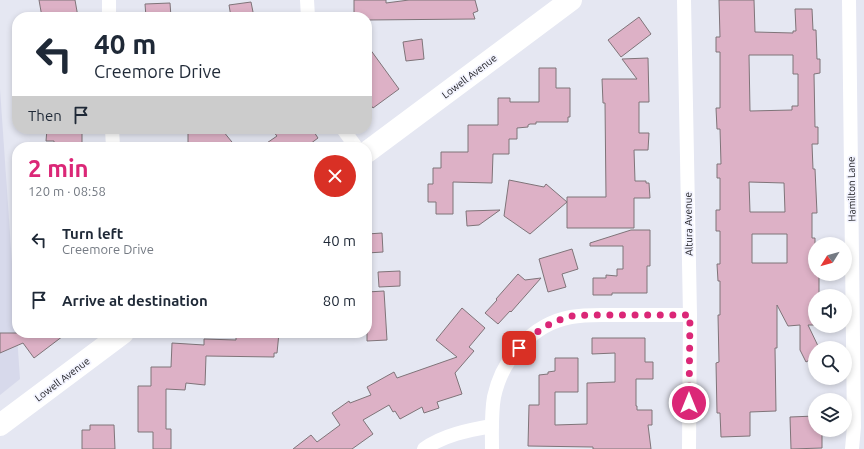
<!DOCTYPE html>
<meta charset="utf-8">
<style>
body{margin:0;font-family:Ubuntu,sans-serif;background:#f2f2f3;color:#1f2937;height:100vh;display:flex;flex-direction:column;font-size:15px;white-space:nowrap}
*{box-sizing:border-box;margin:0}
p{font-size:13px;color:#747a83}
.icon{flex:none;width:22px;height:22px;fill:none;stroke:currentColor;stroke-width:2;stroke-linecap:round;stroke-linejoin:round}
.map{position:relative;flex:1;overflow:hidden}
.drawer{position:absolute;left:12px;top:142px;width:360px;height:196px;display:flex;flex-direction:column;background:#fff;border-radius:16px;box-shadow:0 2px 6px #0003}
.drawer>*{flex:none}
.guide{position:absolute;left:12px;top:12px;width:360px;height:122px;border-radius:16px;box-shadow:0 2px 6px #0003;background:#fff;color:#1f2937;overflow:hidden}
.needle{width:26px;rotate:233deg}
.tools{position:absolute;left:808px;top:237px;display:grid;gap:8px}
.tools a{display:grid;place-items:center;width:44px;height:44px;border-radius:50%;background:#fff;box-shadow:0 2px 6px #0003;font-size:20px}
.pin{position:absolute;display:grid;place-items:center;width:34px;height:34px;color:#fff;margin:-17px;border-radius:8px;box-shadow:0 2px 6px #0006}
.me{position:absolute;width:44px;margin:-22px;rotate:0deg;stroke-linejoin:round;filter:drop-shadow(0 0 3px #0008)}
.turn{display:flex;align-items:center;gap:14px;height:84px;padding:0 16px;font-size:18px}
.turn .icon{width:52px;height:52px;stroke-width:2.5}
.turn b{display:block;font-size:28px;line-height:34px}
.then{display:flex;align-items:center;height:38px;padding:0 16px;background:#0003;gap:8px;font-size:15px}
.round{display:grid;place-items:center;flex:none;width:42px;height:42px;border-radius:21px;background:#f2f2f3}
.head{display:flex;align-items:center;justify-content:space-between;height:68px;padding:0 16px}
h1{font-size:24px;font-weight:600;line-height:30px;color:#db2777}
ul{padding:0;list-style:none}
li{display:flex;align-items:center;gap:12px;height:60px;padding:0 16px}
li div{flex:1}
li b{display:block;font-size:15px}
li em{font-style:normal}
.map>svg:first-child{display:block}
.built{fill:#d7d9eb}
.building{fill:#ddb1c6;stroke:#7f7479;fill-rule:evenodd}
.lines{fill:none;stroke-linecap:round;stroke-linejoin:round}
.street{stroke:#fff;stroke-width:14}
.primary{stroke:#fff;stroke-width:22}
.route{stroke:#db2777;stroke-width:7;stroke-dasharray:0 12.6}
.labels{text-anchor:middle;stroke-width:3.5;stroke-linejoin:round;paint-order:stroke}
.street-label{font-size:10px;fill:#151519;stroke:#f3f4ff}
</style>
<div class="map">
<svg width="864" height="449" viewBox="0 0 864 449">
<rect width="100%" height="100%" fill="#e5e7f2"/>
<path class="built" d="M0,89L20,379L0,395Z"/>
<g class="building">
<path d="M39,0H75L78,17H42Z"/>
<path d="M354,0H386V3L409,0H475L478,11L473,13L475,19L367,20V17H354Z"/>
<path d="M719,0H754L755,32L793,33V31H796L795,9H812L813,30H816L817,59H820V73L814,74L815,127H818V144H812L813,169H815L817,213H812V238H815V274H819V296H815V325H808L819,348H815V357L806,362L800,350V325L788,326L777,305V348H775L776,411L750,412V436L721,437L720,413H717L716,363L719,362L718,315H720V281H718L717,264H720V231H716V210H720V178H717V164H721L720,129H717L716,108H720V52H716V37H720ZM749,55H793V74H798V106H792V110L750,111ZM749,182L784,183L785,212H750ZM752,234H787V263H752Z"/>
<path d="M251,2L254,17H231L229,5Z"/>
<path d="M170,3L171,17H146L145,4Z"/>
<path d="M639,17L651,34L621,57L608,40Z"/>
<path d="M422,39L424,59L406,61L403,42Z"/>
<path d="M367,45L399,89L373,108L367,100Z"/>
<path d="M648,58L649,102H639V133H649L648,150H634L635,181H646V183H649L650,198H634V228H567V197H606L605,103H603L602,79H637L622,59Z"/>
<path d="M539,68H556V88H570V117H568V122H536V124H530L528,125V127L517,128V139H509V154H493L492,183L453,182V214H436V202H428V184H433V168H441V152H468V125H498V98H510V102H539Z"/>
<path d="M47,129H82V147H54V141H46Z"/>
<path d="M271,129H312L318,138L306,147H261L277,136Z"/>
<path d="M223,131L236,147L188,145V133H220Z"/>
<path d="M509,180L544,187L546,184L567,202L530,234L504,216Z"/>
<path d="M500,210L479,225L467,226L466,211Z"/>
<path d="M631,230H650V266H647V293H612V295H593V278H606V275L617,276V269H623V246H590V243Z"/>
<path d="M382,233L383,252L367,253V234Z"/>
<path d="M572,249L578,269L562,274L566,287L548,292L539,259Z"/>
<path d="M400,271V286L379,287L378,272Z"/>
<path d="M518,274L525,280L541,278L511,312L510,311L498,324L485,313L497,300L496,299Z"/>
<path d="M384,291L387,340L367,341V292Z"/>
<path d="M462,308L485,328L469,347L474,351L455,373L462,394L437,402L439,408L424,413L422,407L400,419L395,411L393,412L389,405L363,420L373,434L352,449H293L311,435L317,442L340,425L332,413L349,401L350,403L371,395L367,387L394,372L397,378L457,357L436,340Z"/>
<path d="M0,333H67L34,358L23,343L0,353Z"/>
<path d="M236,333H279L277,353H274V357L206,356L205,385L186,383L185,390L166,389V429H171V449H153V432H138V386H151V367H171L172,343L204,345V339L236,340Z"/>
<path d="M592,338H645V362H653V379H636V406H637V410H652V425H648L651,449H593V447L528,446L529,405H539V375L548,374V372L555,371V358H578V392H555V425L587,424V383L615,382V353L592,354Z"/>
<path d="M815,416V430H822V448L791,449L790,417Z"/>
<path d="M90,425H114L115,449H82V430H90Z"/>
</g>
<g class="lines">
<g class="street">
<path d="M109,0V17"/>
<path d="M307,0L308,17"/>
<path d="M684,0L690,315L689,449"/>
<path d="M849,0L854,427L852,449"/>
<path d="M112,129L113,147"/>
<path d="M343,129L356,147"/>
<path d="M424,449C443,435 469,430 492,426"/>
<path d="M492,449C492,432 491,414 494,397C502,359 532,324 571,317C586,314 602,315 617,315C641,315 666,315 690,315"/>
</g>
<g class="primary">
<path d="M367,152L571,0"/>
<path d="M0,425L123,333"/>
</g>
</g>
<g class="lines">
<path class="route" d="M519,348L534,334L553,322L572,316L592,315H690L689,403"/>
</g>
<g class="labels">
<g class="street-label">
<text transform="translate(469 76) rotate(-37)" y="4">Lowell Avenue</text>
<text transform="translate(851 189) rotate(-91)" y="4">Hamilton Lane</text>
<text transform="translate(688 224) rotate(-91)" y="4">Altura Avenue</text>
<text transform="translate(62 379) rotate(-37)" y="4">Lowell Avenue</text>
</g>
</g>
</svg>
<div class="tools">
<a><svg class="needle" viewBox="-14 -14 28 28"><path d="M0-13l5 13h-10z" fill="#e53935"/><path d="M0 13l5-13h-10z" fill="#747a83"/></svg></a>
<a><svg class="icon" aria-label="sound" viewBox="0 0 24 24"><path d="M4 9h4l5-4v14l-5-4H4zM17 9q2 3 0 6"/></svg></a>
<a><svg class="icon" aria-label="search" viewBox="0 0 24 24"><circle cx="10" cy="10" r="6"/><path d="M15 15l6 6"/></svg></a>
<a><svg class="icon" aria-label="layers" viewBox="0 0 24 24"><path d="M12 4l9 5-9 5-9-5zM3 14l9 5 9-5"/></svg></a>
</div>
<div class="pin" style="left:519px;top:348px;background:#d93025"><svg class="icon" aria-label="arrive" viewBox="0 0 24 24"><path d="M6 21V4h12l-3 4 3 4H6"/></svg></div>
<svg class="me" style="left:689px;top:403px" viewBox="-20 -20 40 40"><circle r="17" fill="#db2777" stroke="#fff" stroke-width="3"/><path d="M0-11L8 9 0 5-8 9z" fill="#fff"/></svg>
<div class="guide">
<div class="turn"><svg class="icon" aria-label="left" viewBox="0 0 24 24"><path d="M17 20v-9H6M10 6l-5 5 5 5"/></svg><div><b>40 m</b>Creemore Drive</div></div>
<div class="then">Then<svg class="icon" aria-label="arrive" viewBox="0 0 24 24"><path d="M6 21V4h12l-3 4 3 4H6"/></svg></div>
</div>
<section class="drawer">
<div class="head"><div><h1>2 min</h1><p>120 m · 08:58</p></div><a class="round" style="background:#d93025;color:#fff"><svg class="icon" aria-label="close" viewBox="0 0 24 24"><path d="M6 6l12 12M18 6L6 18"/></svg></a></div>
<ul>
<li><svg class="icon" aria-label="left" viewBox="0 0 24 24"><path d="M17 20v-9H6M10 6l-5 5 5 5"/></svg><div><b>Turn left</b><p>Creemore Drive</p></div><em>40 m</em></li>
<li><svg class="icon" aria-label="arrive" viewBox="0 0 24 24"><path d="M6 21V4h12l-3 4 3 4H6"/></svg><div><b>Arrive at destination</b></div><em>80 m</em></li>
</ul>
</section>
</div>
